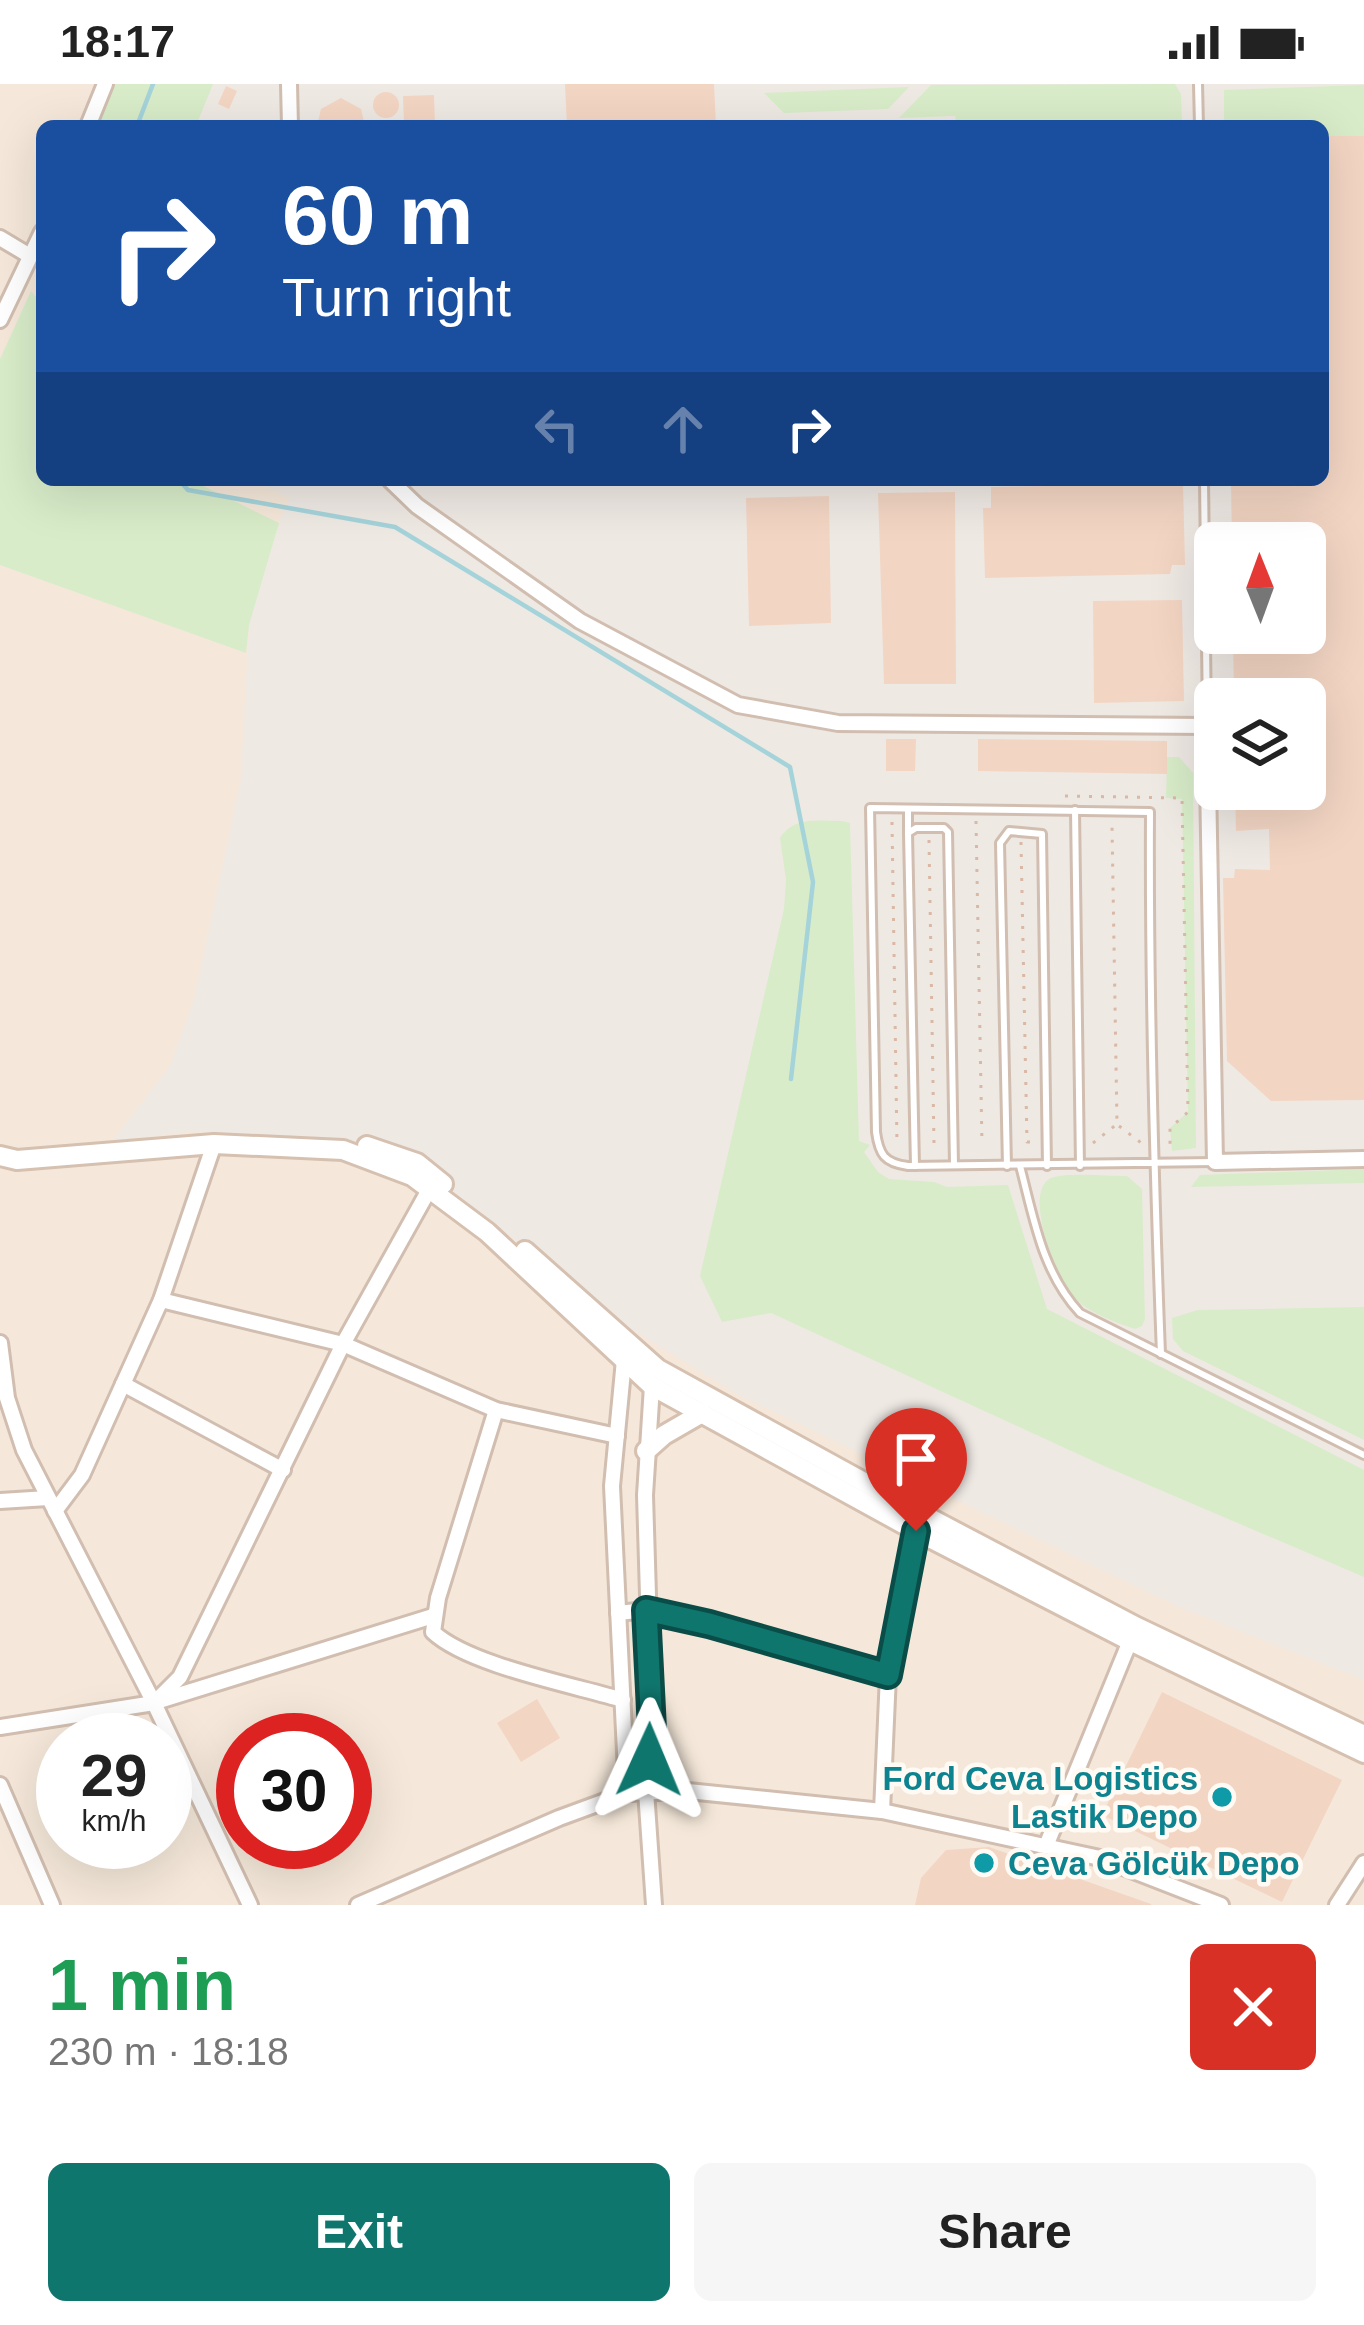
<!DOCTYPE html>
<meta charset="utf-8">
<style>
body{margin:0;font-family:Arial,sans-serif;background:#f6f6f6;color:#222;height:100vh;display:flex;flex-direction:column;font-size:45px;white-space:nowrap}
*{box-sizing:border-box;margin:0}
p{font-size:39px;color:#767676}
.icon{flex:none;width:66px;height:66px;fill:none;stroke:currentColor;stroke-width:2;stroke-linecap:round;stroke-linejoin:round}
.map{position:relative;height:1821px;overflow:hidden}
.details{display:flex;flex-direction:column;background:#fff;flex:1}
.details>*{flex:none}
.banner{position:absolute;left:36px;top:36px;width:1293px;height:366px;border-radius:18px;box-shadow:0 12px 48px #0002;background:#1a4fa0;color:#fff;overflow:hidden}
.needle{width:78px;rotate:359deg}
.tools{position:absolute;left:1194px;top:438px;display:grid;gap:24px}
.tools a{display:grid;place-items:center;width:132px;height:132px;border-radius:18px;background:#fff;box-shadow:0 12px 48px #0002;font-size:60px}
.speed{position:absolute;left:36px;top:1629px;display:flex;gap:24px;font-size:60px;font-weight:700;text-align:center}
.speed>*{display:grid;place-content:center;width:156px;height:156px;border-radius:50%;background:#fff;box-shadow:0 12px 48px #0002;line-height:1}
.speed small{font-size:30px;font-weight:400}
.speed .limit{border:18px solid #d22;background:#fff;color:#111}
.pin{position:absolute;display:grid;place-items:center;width:102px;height:102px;color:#fff;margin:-123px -51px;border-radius:50% 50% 50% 0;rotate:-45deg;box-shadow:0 0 12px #0007}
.pin .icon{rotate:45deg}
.me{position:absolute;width:132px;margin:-66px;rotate:1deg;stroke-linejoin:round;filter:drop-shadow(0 0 9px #0008)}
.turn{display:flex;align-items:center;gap:42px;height:252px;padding:0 48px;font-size:54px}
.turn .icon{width:156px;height:156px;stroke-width:2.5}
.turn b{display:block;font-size:84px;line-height:102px}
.lanes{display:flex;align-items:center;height:114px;padding:0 48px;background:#0003;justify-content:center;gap:60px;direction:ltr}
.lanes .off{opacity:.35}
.round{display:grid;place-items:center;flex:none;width:126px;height:126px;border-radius:18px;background:#f6f6f6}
.summary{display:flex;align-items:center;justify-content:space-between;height:204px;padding:0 48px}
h1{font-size:72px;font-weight:700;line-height:90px;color:#1e9e55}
.button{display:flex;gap:24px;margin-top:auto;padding:24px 48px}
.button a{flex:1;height:138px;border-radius:18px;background:#0f766e;color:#fff;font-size:48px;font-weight:700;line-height:138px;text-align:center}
.button a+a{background:#f6f6f6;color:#222}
.status{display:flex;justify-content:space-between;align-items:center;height:84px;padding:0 60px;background:#fff;direction:ltr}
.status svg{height:33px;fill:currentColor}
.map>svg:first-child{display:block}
.residential{fill:#f5e8da;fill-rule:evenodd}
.industrial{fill:#efe9e4;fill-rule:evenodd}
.green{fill:#d8ecc9}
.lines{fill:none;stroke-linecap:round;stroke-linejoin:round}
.stream{stroke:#a5d3da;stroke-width:4.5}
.building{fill:#f3d5c3}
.lane-casing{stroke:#d1beb0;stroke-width:12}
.street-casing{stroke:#d1beb0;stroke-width:20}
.secondary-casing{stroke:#d6c0b0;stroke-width:24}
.path{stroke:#d9b8a5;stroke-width:3;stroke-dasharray:3 9;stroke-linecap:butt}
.lane{stroke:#fff;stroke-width:6}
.street{stroke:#fff;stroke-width:14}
.secondary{stroke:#fff;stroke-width:18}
.route-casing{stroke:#0a4d48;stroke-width:30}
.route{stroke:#0f766e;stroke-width:21}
.culture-dot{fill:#0f9aa8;stroke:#fffaf3;stroke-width:4.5}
.labels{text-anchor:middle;stroke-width:9;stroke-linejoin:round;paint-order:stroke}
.culture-label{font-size:33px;font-weight:bold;fill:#0d838f;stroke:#fffaf3;text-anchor:end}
</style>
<div class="status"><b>18:17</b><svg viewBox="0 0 49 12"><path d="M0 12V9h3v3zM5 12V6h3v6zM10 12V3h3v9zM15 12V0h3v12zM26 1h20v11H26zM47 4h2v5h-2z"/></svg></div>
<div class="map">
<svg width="1364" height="1821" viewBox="0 0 1364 1821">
<rect width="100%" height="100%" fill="#fdf6ec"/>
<path class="residential" d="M0,0H1364V1821H0ZM42,42H1323V396H42ZM1215,459H1305V549H1215ZM1215,615H1305V705H1215ZM63,1656H165V1758H63ZM243,1656H345V1758H243Z"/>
<path class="industrial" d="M119,0H1364V1596L1179,1523L739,1311L620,1238L417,1079L345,1055L193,1047L112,1057L170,982L194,915L221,789L241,695L249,541L270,461L289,414L253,396H1323V42H101ZM1215,459H1305V549H1215ZM1215,615H1305V705H1215Z"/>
<g class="green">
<path d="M114,0H213L196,42H97Z"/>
<path d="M1175,0L1181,10L1182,42H957L955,32L899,34L931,1Z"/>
<path d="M1364,1V52H1323V42H1224V6Z"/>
<path d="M909,3L888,25L784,29L764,9Z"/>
<path d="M31,207L42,220V396H191L279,439L249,541L246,569L0,481V275Z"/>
<path d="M1167,673H1179L1193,689L1196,1064L1172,1067L1170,1044L1188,1028L1182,715L1166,714Z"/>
<path d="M842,737L850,739L859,1057L870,1061L864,1068L878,1088L889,1095L934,1098L947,1103L1008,1101L1047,1225L1364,1386V1493L1104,1382L771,1229L722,1238L700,1192L784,825L786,796L780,754C794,732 819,737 842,737Z"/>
<path d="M1364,1085V1099L1191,1103L1200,1091Z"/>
<path d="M1127,1092L1142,1105L1145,1235L1142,1242L1135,1245C1116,1239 1090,1229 1075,1215C1058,1198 1021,1108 1051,1094C1065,1088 1109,1092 1127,1092Z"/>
<path d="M1364,1223V1356L1183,1267L1173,1255L1172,1234L1198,1226Z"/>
</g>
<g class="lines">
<g class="stream">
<path d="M137,42L153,0"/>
<path d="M179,396L188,406L395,443L790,683L813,798L791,995"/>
</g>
</g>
<g class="building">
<path d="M565,0H714L716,42H567Z"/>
<path d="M226,2L237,7L229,25L218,20Z"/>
<circle cx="386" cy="21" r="13"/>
<path d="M434,11L435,42H404L403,12Z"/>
<path d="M341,14L361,25L365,42H317L321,25Z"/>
<path d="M1323,52H1364V1016L1271,1017L1227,977L1223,794H1234L1235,785L1270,786L1269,745L1236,747L1235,705H1305V615H1234L1233,549H1305V459H1232L1231,396H1323Z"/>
<path d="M1183,400L1185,481H1172L1170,490L985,494L983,424H991V403Z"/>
<path d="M955,408L956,600H884L878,409Z"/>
<path d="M829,412L831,539L749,542L746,414Z"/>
<path d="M1182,516L1184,617L1094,619L1093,517Z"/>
<path d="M886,655H916L915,687H886Z"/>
<path d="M978,655L1167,657V690L978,687Z"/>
<path d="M1162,1608L1342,1696L1282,1818L1102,1731Z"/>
<path d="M537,1615L560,1654L521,1678L497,1639Z"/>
<path d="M989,1763L1151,1820V1821H915L921,1794L946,1766Z"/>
</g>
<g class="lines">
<defs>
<g id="lane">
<path d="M1198,0L1199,42"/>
<path d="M1204,396L1207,638"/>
<path d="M1075,726L1080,1082"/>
<path d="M908,749V725"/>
<path d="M915,1082L908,749L916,744H944L948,748L954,1081"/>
<path d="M1007,1082L1000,759L1009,747L1042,750L1047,1082"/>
<path d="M1020,1082C1034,1135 1042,1188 1080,1229L1364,1371"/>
<path d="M1161,1270C1154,1089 1149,908 1150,728L870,724L876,1048C879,1070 884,1079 908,1082L1215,1078"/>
</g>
<g id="street">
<path d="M289,0L290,42"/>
<path d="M88,42L105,0"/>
<path d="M0,154L30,172"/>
<path d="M0,236L42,148"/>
<path d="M390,396L417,422L580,537L738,621L838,639L1207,642L1215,1078L1364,1075"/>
<path d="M161,1216L343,1260L496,1326L617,1352"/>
<path d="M0,1259L7,1314L24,1366L154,1619L250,1821"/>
<path d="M624,1276L612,1402L627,1709"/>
<path d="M123,1300L283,1386"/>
<path d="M652,1302L645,1411L652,1646L646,1707L654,1821"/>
<path d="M496,1326L438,1514L433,1548C468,1581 573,1601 623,1616"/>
<path d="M0,1417L48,1414"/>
<path d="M55,1427L82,1391L161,1216L214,1060"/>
<path d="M618,1529L646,1526L672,1530L888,1591"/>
<path d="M159,1617L433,1532"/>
<path d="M0,1643L154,1619L180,1593L343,1260L430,1104"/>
<path d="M0,1701L52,1821"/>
<path d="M882,1727L888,1591L916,1447"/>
<path d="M1046,1762L1130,1557"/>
<path d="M358,1821L559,1734L627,1709L688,1707L882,1727L1100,1774L1221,1821"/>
<path d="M1337,1821L1364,1779"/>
</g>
<g id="secondary">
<path d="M367,1062L417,1079L443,1100"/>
<path d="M0,1072L17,1076L214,1060L343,1066L412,1092L487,1148L652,1302L916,1447L1130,1557L1364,1669"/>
<path d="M525,1167L658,1285L922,1430L1137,1543L1364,1651"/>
<path d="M646,1367L664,1351L702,1329"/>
</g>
</defs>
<use href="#lane" class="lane-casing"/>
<use href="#street" class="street-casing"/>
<use href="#secondary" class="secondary-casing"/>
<g class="path">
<path d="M1065,712L1182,714L1188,1028L1170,1044V1061"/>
<path d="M976,737L982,1060"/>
<path d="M892,738L897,1060"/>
<path d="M929,756L934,1060"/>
<path d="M1021,758L1027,1058H1035"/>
<path d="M1119,1042L1144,1061"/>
<path d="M1093,1059L1117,1040L1112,741"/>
</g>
<use href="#lane" class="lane"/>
<use href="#street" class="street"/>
<use href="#secondary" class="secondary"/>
</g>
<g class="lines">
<defs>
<path id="route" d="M649,1676L652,1646L646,1526L709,1540L888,1591L916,1447"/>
</defs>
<use href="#route" class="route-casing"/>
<use href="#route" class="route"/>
</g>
<g class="culture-dot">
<circle cx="1222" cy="1713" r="12"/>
<circle cx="984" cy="1779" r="12"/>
</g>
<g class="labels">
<g class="culture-label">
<text x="1198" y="1706">Ford Ceva Logistics<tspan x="1198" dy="38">Lastik Depo</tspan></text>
<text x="1008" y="1791" text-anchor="start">Ceva Gölcük Depo</text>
</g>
</g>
</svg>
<div class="tools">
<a><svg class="needle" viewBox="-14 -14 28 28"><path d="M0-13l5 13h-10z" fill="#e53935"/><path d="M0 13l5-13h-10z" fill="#767676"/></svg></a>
<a><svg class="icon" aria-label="layers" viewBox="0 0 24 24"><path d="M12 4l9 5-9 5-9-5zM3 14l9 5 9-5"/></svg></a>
</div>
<div class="speed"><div>29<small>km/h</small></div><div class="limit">30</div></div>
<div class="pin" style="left:916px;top:1447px;background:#d93025"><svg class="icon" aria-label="arrive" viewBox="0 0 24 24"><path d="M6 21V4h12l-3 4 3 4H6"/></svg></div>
<svg class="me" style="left:649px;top:1676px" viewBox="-20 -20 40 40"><path d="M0-17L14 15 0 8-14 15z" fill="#0f766e" stroke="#fff" stroke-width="4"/></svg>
<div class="banner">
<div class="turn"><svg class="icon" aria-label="right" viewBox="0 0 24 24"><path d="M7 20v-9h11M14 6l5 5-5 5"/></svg><div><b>60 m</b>Turn right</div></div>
<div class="lanes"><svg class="icon off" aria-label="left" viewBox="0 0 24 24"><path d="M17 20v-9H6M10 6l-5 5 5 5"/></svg><svg class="icon off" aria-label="ahead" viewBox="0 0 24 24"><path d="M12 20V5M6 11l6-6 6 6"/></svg><svg class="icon" aria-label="right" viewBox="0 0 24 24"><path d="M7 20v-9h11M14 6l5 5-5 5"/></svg></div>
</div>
</div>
<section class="details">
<div class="summary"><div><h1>1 min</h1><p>230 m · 18:18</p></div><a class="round" style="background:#d93025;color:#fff"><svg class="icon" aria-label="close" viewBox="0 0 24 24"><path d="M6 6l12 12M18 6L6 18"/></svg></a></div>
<div class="button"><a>Exit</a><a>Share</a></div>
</section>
